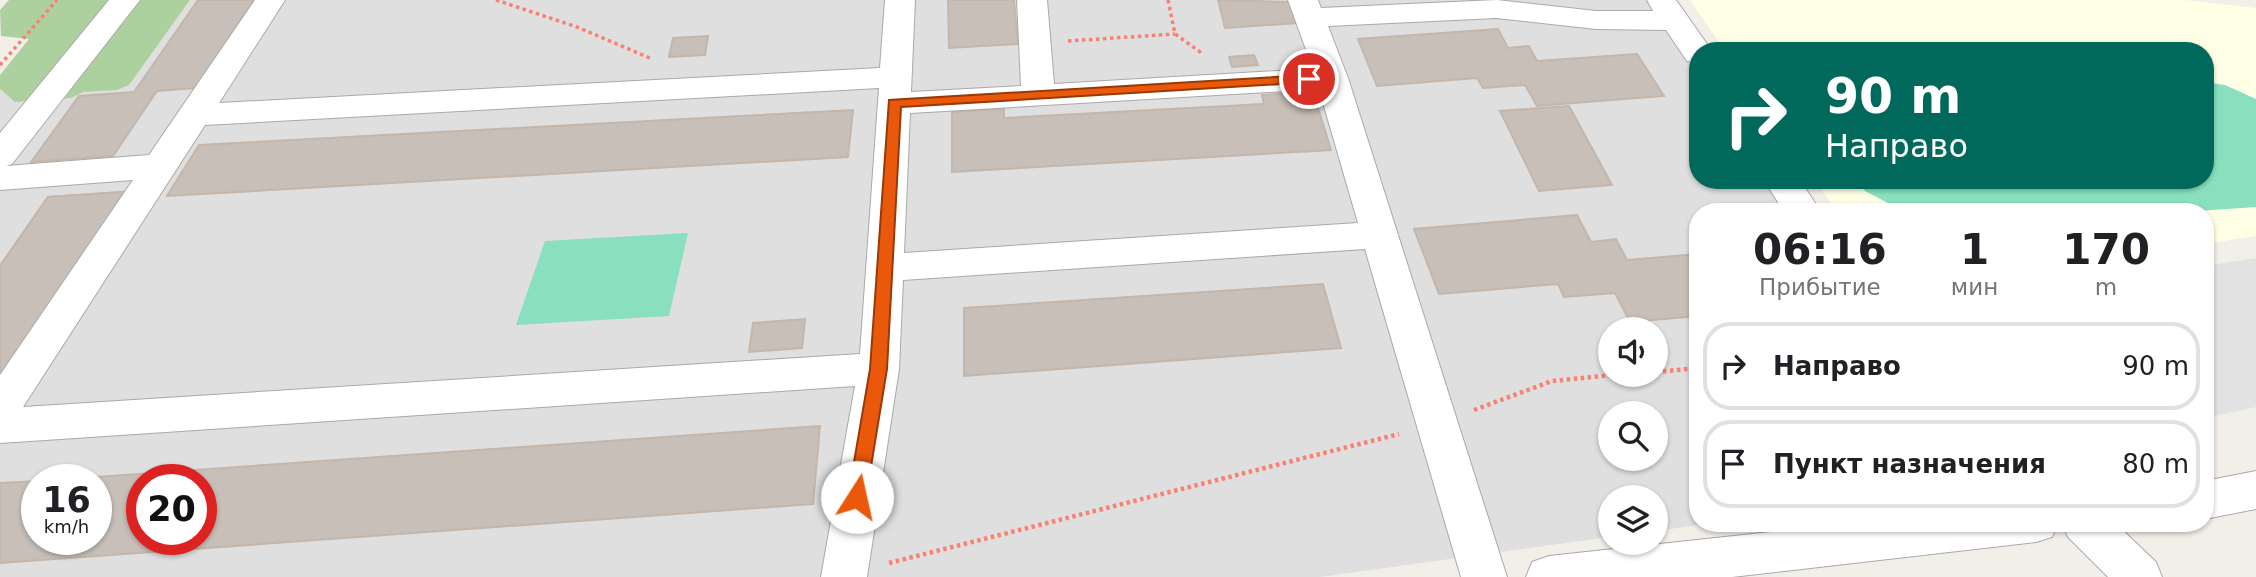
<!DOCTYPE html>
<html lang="ru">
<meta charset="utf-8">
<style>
body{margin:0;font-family:"DejaVu Sans",sans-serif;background:#f2f2f2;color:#202124;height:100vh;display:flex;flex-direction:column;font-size:26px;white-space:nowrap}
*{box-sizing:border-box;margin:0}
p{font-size:23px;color:#757577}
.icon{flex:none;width:38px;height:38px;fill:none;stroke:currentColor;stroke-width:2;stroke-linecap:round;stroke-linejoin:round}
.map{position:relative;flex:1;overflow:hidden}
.panel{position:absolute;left:1689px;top:203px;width:525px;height:329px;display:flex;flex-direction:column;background:#fff;border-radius:28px;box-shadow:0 2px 5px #0004}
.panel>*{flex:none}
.hud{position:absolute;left:1689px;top:42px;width:525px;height:147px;border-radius:28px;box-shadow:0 2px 5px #0004;background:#00695c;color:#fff;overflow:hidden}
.fabs{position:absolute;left:1598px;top:317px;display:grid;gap:14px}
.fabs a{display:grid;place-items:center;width:70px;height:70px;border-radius:50%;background:#fff;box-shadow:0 2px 5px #0004;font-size:35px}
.speed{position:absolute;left:21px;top:464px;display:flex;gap:14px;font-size:35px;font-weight:700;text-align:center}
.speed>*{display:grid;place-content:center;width:91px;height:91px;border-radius:50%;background:#fff;box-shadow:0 2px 5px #0004;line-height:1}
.speed small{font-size:18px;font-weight:400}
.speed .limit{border:10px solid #d22;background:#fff;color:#111}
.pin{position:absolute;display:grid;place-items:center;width:60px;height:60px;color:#fff;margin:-30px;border:4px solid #fff;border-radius:50%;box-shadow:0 2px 7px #0007}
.me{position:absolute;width:77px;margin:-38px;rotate:10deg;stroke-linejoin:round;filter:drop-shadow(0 0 5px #0008)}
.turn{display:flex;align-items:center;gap:24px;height:147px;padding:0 21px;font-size:32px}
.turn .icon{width:91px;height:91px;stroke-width:2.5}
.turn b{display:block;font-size:49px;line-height:60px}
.eta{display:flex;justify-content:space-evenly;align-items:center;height:119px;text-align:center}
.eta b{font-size:42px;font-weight:600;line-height:49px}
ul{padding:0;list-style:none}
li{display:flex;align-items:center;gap:21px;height:88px;margin:0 14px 10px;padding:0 7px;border:4px solid #e0e0e0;border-radius:28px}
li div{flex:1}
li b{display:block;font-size:26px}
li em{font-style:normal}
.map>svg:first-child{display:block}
.residential{fill:#e0dfdf;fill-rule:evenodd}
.education{fill:#ffffe5}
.forest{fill:#add19e}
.pitch{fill:#88e0be}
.parking{fill:#e2e2e2}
.building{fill:#c7bfb8;stroke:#c4b6ab;stroke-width:2;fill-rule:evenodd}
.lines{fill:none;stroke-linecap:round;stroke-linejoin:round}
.minor-casing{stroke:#a9a9a9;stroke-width:2}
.path-far1{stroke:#fa8072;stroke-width:3.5;stroke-dasharray:3.5 3.5;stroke-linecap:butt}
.path{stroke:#fa8072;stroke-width:4.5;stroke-dasharray:3.5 3.5;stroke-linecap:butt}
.minor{fill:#fff;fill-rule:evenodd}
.route{fill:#ea580c;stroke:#983908;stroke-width:2}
</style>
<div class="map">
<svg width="2256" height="577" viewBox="0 0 2256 577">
<rect width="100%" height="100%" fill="#f2efe9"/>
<path class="residential" d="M70,0H1654L1697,67L1698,180H1771L1791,212H1698V523H1712L1656,531V497H1610V537L1320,577H0V81ZM1610,329H1656V374H1610ZM1610,413H1656V458H1610ZM37,480H96V539H37ZM142,480H201V539H142Z"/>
<path class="education" d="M1690,0H2185L2256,8V236L2205,244V212H1837L1815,180H2205V51H1725Z"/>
<path class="forest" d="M9,0H190L129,85L117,90L83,92L71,98L15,102L0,89V75L29,39L1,36L0,10Z"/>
<g class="pitch">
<path d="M2205,82L2225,85L2256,99V207L2183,212H1905L1865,191L1857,180H2205Z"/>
<path d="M688,233L669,316L516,325L545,241Z"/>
</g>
<path class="parking" d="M2256,258V407L2205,418V266Z"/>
<g class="building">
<path d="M198,0H254L197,88L157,91L113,156L31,162L79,96L134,92Z"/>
<path d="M948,0H1014L1018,44L949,48Z"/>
<path d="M1218,0L1291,2L1298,23L1225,28Z"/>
<path d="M1498,29L1508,48L1529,46L1537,61L1637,54L1664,96L1537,106L1525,85L1483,88L1477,78L1377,86L1358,39Z"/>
<path d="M708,36L705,55L669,57L673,38Z"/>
<path d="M1254,55L1258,65L1232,67L1229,57Z"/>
<path d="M1313,92L1331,150L952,172V112L1004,109V118L1264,104L1262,95Z"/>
<path d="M1569,106L1612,185L1539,191L1500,111Z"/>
<path d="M853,110L848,157L167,196L199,145Z"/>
<path d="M124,192L0,383V266L48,197Z"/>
<path d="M124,192L0,383V266L48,197Z"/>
<path d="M1577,215L1591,242L1616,239L1627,260L1698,254V316L1630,322L1615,293L1564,297L1558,284L1439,294L1414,229Z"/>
<path d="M1323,284L1341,348L964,376V308Z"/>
<path d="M805,319L802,348L749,352L753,323Z"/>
<path d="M820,426L813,504L0,563V483L37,481V539H96V480H52ZM142,480H201V539H142Z"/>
</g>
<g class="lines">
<defs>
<g id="minor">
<path d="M109,0H140L12,164L6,166L149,155L255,0H285L219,103L880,68L885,0H915L911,92L1021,86L1017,0H1047L1054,84L1313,69L1288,0H1318L1321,8L1497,0L1596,11H1653L1647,0H1676L1712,51H1698V63L1687,61L1666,30L1596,29L1496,18L1328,26L1348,78L1507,577H1461L1365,249L903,280L899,369L867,577H821L855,386L0,443V375L133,180L0,190V133ZM879,88L860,354L23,407L205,125ZM1319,89L1358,223L904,253L910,113Z"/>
<path d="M1764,180H1800L1821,212H1784Z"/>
<path d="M2256,471V509L2205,519V481Z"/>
<path d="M1854,523H2058L2052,537L2036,542L1732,577H1526L1532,562L1549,556Z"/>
<path d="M2062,523H2115L2156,562L2162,577H2108L2068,537Z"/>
</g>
</defs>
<use href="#minor" class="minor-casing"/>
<g class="path-far1">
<path d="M496,0L577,27L652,59"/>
<path d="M1168,0L1175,34L1203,54"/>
<path d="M1068,41L1175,34"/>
<path d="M0,65L57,0"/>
</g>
<g class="path">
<path d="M1656,372L1698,368"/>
<path d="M1474,410L1552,381L1623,374"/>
<path d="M889,563L1399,434"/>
</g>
<use href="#minor" class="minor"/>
</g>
<path class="route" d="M1309,75L1314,76V82L901,107L887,369L866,497L864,502L857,505L851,502L848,497L870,369L889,100Z"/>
</svg>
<div class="fabs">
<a><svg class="icon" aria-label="sound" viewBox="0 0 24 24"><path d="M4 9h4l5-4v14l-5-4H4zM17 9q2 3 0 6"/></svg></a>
<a><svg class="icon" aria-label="search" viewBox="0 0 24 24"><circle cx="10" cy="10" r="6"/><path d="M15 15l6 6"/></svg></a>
<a><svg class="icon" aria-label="layers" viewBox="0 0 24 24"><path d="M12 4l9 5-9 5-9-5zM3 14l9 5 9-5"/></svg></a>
</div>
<div class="speed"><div>16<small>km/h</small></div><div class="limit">20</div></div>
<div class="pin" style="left:1309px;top:79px;background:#d93025"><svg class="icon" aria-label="arrive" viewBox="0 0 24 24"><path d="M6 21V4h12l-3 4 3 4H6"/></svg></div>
<svg class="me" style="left:857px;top:497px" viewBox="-20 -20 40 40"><circle r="19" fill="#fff"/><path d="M0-13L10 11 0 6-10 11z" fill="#ea580c"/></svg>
<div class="hud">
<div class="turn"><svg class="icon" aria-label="right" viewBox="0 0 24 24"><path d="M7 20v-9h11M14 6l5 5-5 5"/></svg><div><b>90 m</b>Направо</div></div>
</div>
<section class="panel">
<div class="eta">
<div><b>06:16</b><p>Прибытие</p></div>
<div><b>1</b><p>мин</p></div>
<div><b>170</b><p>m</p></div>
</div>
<ul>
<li><svg class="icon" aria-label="right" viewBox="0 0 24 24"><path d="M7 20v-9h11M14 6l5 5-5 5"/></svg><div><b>Направо</b></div><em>90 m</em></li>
<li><svg class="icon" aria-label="arrive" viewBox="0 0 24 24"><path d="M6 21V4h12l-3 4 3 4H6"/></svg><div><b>Пункт назначения</b></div><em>80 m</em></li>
</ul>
</section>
</div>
